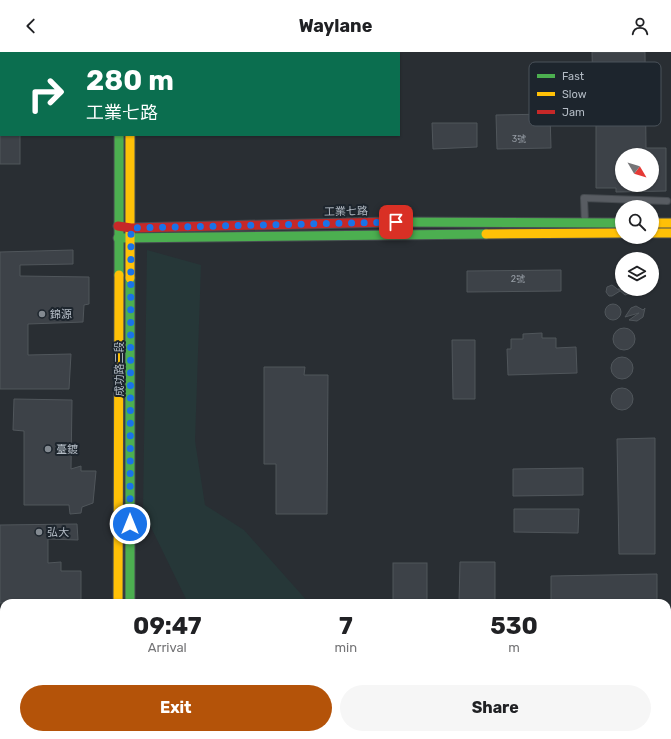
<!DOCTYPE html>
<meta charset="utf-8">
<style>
body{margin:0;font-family:Rubik,"Noto Sans TC",sans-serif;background:#f6f6f6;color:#202124;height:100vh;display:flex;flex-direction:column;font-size:15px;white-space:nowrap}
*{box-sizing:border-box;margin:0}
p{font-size:13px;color:#757577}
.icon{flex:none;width:22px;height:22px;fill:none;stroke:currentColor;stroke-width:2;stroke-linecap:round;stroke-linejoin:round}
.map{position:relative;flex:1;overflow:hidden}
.side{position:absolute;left:0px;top:547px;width:671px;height:140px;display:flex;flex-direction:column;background:#fff;border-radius:12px 12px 0 0;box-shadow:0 1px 3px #0004}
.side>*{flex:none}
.banner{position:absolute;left:0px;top:0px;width:400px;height:84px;box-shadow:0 1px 3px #0004;background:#0b6e4f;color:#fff;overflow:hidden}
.needle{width:26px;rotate:128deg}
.fabs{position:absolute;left:615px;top:96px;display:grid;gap:8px}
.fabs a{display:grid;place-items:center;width:44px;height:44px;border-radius:50%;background:#fff;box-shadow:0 1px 3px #0004;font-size:20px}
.pin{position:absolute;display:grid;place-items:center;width:34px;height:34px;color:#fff;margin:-17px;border-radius:8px;box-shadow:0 2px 6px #0006}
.me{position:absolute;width:44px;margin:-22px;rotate:0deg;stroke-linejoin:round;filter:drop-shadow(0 0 3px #0008)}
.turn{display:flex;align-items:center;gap:14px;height:84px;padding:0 20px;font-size:18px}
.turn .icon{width:52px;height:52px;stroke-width:2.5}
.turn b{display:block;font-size:28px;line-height:34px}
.eta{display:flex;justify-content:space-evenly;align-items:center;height:68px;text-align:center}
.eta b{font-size:24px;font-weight:700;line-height:28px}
.action{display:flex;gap:8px;margin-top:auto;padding:8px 20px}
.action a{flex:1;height:46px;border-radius:24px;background:#b45309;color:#fff;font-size:16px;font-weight:700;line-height:46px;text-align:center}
.action a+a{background:#f6f6f6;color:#202124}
header{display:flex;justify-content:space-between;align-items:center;height:52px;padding:0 20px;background:#fff;font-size:18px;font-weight:700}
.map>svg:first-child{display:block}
.green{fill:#263738}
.building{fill:#3d4248;stroke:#50565b;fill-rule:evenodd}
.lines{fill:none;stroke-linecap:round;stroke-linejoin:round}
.street-casing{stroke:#464b50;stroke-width:8}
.fast-casing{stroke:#464b50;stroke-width:11}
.slow-casing{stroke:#464b50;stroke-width:11}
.jam-casing{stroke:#464b50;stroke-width:11}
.street{stroke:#585c62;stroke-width:6}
.fast{stroke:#4caf50;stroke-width:9}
.slow{stroke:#ffc107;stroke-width:9}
.jam{stroke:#c62828;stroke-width:9}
.route{stroke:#1a73e8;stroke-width:7;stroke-dasharray:0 12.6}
.poi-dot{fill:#838a91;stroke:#1d252d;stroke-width:1.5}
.labels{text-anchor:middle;stroke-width:4;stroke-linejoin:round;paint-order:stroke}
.number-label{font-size:9px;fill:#969da5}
.street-label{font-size:11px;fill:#b3bbc4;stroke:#1d252d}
.poi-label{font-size:11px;fill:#b3bbc4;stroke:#1d252d;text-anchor:start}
.key{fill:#1d252d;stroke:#4a525a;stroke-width:1}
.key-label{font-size:11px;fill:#b3bbc4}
</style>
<header><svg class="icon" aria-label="back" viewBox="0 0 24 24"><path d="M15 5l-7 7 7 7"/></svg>Waylane<svg class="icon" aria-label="person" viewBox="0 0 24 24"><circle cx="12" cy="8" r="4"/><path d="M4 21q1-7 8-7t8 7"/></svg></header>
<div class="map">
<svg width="671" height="687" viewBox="0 0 671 687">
<rect width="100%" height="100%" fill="#292e33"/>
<g class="green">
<path d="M147,198L201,213L195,389L205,453L244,478L309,551H188L143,459Z"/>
<path d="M266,683H448L450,687H269Z"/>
</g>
<g class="building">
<path d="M592,0H645L646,96H666V139L616,140V136H596V39H593ZM622,103H652V133H622Z"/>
<path d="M550,62L551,96L497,97L496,63Z"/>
<path d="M432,71H477V95L433,97Z"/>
<rect x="0" y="83" width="20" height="29"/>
<path d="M73,198V212L20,213V224L89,225V252L84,253L83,270L28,272V303L71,302L69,337H0V200Z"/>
<path d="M561,218V239L467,240V219Z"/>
<path d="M612,233L620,239L612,244H609L606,240L607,235Z"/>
<path d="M618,237H632L628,242L625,243Z"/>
<circle cx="613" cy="260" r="8"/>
<path d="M636,254L643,258L645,256L643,265L637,269L629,268L639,261L625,265L631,256Z"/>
<circle cx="624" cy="287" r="11"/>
<path d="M542,281V286H556V296L576,295L577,321L508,323L507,297H511V287H523V282Z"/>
<path d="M452,288H475V347H453Z"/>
<circle cx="622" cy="316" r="11"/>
<path d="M264,315H305L304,323H328L327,462H276V412H264Z"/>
<circle cx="622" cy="347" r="11"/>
<path d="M14,347L72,348L71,417L81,414V419H96L93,451L82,455L81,461L70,462L69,453H24V379L13,378Z"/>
<path d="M655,386V502H619L617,387Z"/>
<path d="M583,416V443L513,444V417Z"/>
<path d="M514,457H579L578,481L514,480Z"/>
<path d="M77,472L78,488L48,487V511L61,510V519H81V551H0V473Z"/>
<path d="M460,510H495V551H459Z"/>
<rect x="393" y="511" width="34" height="40"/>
<path d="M657,522V551H551V524Z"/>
</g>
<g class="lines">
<defs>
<path id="street" d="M585,171L584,146L667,149"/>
<g id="fast">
<path d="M130,0V1"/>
<path d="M0,14H1"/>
<path d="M390,170L622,171"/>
<path d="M118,186L486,182"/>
<path d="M119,223V83"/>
<path d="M130,226V551"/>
<path d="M118,683V687"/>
</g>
<g id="slow">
<path d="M119,0V1"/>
<path d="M130,83V226"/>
<path d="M652,171H671"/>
<path d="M652,181H671"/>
<path d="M486,182L622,181"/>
<path d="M118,551L119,223"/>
<path d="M130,683V687"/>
</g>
<path id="jam" d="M118,174L131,176L390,170"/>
</defs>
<use href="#street" class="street-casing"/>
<use href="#fast" class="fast-casing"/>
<use href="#slow" class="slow-casing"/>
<use href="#jam" class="jam-casing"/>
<use href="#street" class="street"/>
<use href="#fast" class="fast"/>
<use href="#slow" class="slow"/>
<use href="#jam" class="jam"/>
</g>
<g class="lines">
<path class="route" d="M130,472L131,176L396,170"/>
</g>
<g class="poi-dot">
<circle cx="42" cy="262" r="4"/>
<circle cx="48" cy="397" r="4"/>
<circle cx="39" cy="480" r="4"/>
</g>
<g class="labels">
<g class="number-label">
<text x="519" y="90">3號</text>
<text x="518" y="230">2號</text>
</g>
<g class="street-label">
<text transform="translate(346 159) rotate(-1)" y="4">工業七路</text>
<text transform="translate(119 317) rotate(-90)" y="4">成功路二段</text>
</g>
<g class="poi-label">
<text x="50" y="266">錦源</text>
<text x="56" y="401">臺鍍</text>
<text x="47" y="484">弘大</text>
</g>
</g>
<rect x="529" y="10" width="132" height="64" rx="6" class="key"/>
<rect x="537" y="22" width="18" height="4" fill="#4caf50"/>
<rect x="537" y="40" width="18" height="4" fill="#ffc107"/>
<rect x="537" y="58" width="18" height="4" fill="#c62828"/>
<g class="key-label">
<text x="562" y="28">Fast</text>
<text x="562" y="46">Slow</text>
<text x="562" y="64">Jam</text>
</g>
</svg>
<div class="fabs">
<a><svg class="needle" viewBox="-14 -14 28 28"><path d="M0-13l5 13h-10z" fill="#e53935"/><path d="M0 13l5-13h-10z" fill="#757577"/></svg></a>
<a><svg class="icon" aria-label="search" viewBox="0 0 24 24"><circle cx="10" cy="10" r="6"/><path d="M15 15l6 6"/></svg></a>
<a><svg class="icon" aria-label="layers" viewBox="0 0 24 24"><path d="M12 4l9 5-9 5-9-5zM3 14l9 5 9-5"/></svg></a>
</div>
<div class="pin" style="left:396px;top:170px;background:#d93025"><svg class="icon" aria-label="arrive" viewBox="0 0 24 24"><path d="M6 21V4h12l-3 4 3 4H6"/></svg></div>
<svg class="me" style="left:130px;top:472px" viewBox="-20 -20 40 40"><circle r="17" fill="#1a73e8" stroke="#fff" stroke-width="3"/><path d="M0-11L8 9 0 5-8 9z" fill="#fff"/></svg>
<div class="banner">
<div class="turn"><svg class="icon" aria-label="right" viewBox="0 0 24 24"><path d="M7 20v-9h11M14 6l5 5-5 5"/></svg><div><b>280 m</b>工業七路</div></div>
</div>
<section class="side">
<div class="eta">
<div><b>09:47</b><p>Arrival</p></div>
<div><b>7</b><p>min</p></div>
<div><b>530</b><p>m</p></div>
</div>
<div class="action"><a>Exit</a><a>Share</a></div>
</section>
</div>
